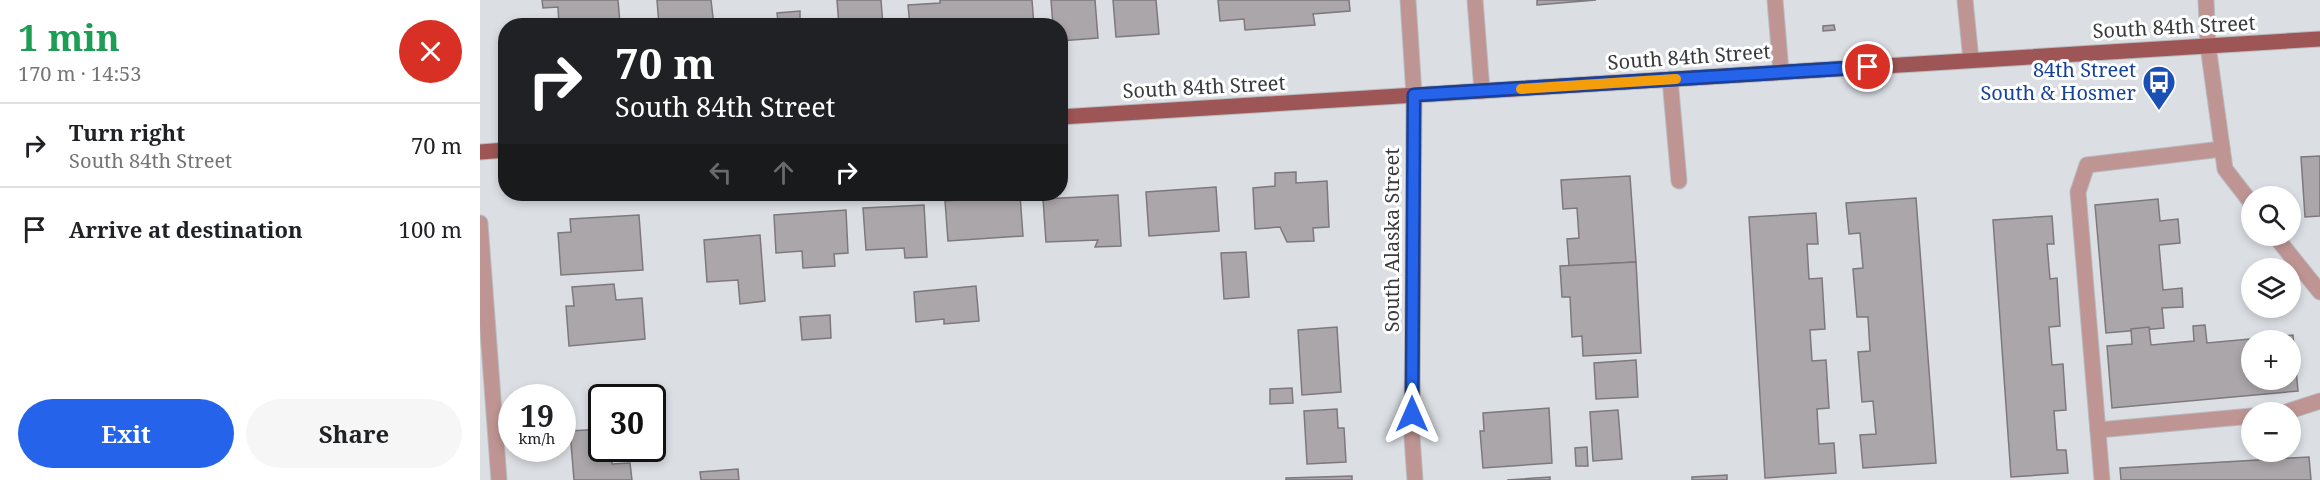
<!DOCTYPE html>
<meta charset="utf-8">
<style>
body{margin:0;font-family:"Noto Serif",serif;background:#f6f6f6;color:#202124;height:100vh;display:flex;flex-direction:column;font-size:22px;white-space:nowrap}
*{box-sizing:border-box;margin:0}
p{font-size:20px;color:#757577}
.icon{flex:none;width:33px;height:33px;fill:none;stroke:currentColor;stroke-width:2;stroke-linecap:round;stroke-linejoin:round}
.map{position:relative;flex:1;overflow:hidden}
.details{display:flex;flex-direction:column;background:#fff;width:480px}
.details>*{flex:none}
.guide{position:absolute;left:18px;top:18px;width:570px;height:183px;border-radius:24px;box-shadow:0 3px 9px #0003;background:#202124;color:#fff;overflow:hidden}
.controls{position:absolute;left:1761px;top:186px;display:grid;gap:12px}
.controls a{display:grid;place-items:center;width:60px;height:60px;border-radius:50%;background:#fff;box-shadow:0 3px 9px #0003;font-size:30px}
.speed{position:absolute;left:18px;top:384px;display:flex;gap:12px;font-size:30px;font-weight:700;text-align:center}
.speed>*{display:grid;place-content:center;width:78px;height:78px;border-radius:50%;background:#fff;box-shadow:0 3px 9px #0003;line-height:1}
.speed small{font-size:15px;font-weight:400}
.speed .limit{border:3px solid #111;border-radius:9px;background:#fff;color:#111}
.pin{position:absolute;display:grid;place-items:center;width:51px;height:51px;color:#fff;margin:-26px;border:3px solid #fff;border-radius:50%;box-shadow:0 2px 6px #0007}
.me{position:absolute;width:66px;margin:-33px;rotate:0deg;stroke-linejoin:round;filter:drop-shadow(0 0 4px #0008)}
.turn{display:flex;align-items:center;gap:21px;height:126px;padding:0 18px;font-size:27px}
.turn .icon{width:78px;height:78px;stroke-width:2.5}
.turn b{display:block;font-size:42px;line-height:51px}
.lanes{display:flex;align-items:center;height:57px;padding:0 18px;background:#0003;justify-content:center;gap:30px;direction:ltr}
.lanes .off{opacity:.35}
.round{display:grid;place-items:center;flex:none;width:63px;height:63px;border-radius:32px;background:#f6f6f6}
.headline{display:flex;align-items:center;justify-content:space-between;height:102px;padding:0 18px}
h1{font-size:36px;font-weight:700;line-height:45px;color:#1e9e55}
.button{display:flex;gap:12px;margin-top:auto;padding:12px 18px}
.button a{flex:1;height:69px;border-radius:36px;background:#2563eb;color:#fff;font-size:24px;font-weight:700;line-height:69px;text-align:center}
.button a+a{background:#f6f6f6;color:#202124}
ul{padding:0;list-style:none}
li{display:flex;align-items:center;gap:18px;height:84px;padding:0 18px;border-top:2px solid #e0e0e0}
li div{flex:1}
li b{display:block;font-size:22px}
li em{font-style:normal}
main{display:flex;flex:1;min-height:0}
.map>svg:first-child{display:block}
.building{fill:#aba6aa;stroke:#7d787c;stroke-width:1.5;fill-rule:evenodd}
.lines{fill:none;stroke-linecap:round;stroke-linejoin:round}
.minor-casing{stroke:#b7bbbf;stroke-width:17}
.major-casing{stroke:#b7bbbf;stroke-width:17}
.minor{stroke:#bf9593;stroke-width:15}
.major{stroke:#9e5555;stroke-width:15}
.route-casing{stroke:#184099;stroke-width:15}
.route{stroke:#2563eb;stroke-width:10}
.slow{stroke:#f59e0b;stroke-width:10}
.labels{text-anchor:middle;stroke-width:6;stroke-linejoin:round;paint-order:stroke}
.street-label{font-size:20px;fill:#383a3c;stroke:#fff}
.transit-label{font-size:20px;fill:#164399;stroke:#fff;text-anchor:end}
</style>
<main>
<section class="details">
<div class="headline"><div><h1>1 min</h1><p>170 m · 14:53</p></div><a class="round" style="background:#d93025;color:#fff"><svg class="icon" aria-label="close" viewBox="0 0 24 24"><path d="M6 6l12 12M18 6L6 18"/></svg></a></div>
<ul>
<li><svg class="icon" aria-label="right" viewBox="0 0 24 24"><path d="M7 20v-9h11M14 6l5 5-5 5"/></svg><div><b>Turn right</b><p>South 84th Street</p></div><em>70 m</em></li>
<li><svg class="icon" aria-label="arrive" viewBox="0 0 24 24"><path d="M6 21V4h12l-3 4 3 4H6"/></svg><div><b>Arrive at destination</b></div><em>100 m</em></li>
</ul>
<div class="button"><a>Exit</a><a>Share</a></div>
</section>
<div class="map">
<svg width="1840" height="480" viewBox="0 0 1840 480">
<rect width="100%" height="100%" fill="#dbdfe4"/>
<g class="building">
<path d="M62,0H138L140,23L79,26L78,7L63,8Z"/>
<path d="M177,0H231L234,26H179Z"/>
<path d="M357,0H401L403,26H359Z"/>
<path d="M460,0H552L554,26H430L428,5L460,3Z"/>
<path d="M571,0H615L618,38L580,41V26H573Z"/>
<path d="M633,0H676L679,34L636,37Z"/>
<path d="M738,0H869L870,11L833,14L835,25L765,30L764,19L740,21Z"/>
<path d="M1057,0H1116L1057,5Z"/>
<path d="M320,11V26H262L298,22L297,13Z"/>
<path d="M1354,25L1355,30L1343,31V26Z"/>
<path d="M1840,156V216L1825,217L1821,157Z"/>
<path d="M816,172V183L847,181L849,227L833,228L834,241L807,242L800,227L775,229L773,188L795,186V173Z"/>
<path d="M1150,176L1156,262L1089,266L1087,239L1099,238L1097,208L1083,209L1081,180Z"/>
<path d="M736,187L739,231L669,236L666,192Z"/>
<path d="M540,195L543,236L468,241L465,201Z"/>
<path d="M638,195L641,246L615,247L618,240L566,242L563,199Z"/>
<path d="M1436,198L1456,463L1383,468L1380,435L1396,434L1393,401L1382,402L1378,352L1390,351L1388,317H1377L1373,269L1383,268L1380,233L1369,234L1366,203Z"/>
<path d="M1678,199L1680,221L1698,219L1700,243L1679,245L1683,290L1702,288L1703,307L1682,308L1684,328L1626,333L1615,205Z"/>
<path d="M444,205L447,257L425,258L424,248L386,250L383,208Z"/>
<path d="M366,210L368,253L354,254L355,266L323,268L322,251L296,253L294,215Z"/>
<path d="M1336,213L1338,244H1327L1329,279L1342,278L1345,329L1330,330L1332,361L1346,360L1349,408L1337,409L1339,444L1354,443L1356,473L1285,478L1269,217Z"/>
<path d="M159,215L163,270L81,275L78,233L91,232L90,219Z"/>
<path d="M1572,216L1574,244H1567L1570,279L1577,278L1580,326L1569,327L1572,365L1583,364L1586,410L1574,411L1577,450H1586L1588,473L1531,477L1513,220Z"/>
<path d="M280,235L285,301L260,304L258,280L227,282L224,240Z"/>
<path d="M766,252L769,297L744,299L741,253Z"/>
<path d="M1156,262L1161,353L1103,356L1102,336L1092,337L1090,297H1082L1080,266Z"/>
<path d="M134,284L136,300L162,298L165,339L89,346L86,306H94L92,287Z"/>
<path d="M496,286L499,321L464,324V319L436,322L434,292Z"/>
<path d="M350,315L351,338L322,340L320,317Z"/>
<path d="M1725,325L1727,343L1813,335L1818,391L1632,408L1627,346L1652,344L1651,329L1669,327L1671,345L1714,341L1713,326ZM1772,340H1810V380H1772Z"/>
<path d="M857,327L861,392L822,395L818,330Z"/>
<path d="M1156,360L1158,397L1116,399L1114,363Z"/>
<path d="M812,388L813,403L790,404V389Z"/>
<path d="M1069,408L1072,463L1003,468L1000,431H1004L1003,413Z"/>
<path d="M857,409L858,428H864L866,462L827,464L824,411Z"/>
<path d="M1138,410L1142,459L1113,461L1110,412Z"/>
<path d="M122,429V448H131L132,464L150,463L152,480H94L90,431Z"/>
<path d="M1107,447L1108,466H1096L1095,448Z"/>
<path d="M1829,457L1831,480H1641L1640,468Z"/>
<path d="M258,469L259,480H221L220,472Z"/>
<path d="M1247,475V480H1212V477Z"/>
<path d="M872,476V480H806V478Z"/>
<path d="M1070,477V480H1027Z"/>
</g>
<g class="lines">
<defs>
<g id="minor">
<path d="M928,0L934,95L932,437L935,480"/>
<path d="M995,0L1002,91"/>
<path d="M1295,0L1301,72"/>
<path d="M1485,0L1491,60"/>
<path d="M1726,0L1728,46L1745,169L1772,204"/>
<path d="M1190,79L1199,181"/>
<path d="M0,223L19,480"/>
<path d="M1795,236L1840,292"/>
<path d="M1806,412L1840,401"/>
<path d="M1618,430L1772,416"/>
<path d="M1622,480L1598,192L1607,165L1742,149"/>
</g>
<g id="major">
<path d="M580,117L1840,39"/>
<path d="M0,152L26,150"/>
</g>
</defs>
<use href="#minor" class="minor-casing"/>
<use href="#major" class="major-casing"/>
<use href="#minor" class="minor"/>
<use href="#major" class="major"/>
</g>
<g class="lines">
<defs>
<path id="route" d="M932,414L934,95L1388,67"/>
</defs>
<use href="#route" class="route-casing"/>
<use href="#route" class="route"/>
<path class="slow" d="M1041,89L1196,79"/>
</g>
<defs>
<symbol id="bus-pin" viewBox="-11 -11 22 30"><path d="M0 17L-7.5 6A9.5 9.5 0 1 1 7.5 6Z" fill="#1a4fb4" stroke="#fff"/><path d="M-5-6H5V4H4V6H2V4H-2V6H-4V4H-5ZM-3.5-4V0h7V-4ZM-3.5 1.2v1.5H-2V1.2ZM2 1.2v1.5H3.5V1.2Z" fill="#fff"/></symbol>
</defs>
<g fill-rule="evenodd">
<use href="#bus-pin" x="1660" y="63" width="38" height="52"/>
</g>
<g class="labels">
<g class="street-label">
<text transform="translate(1694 27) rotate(-3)" y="7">South 84th Street</text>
<text transform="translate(1209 57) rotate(-4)" y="7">South 84th Street</text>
<text transform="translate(724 87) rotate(-3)" y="7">South 84th Street</text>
<text transform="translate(912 240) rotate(-90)" y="7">South Alaska Street</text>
</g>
<g class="transit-label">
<text x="1656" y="77">84th Street<tspan x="1656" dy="23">South &amp; Hosmer</tspan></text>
</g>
</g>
</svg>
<div class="controls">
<a><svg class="icon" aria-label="search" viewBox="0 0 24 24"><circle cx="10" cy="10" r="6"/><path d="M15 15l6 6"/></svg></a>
<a><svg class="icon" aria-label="layers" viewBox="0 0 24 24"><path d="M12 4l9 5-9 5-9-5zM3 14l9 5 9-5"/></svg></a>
<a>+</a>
<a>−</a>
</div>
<div class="speed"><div>19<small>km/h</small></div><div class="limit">30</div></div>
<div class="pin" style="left:1388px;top:67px;background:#d93025"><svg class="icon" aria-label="arrive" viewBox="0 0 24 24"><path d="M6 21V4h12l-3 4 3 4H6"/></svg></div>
<svg class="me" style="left:932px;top:414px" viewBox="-20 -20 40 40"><path d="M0-17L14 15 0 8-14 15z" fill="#2563eb" stroke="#fff" stroke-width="4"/></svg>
<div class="guide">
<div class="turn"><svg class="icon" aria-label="right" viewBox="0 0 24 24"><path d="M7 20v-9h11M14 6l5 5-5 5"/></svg><div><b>70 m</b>South 84th Street</div></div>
<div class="lanes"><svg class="icon off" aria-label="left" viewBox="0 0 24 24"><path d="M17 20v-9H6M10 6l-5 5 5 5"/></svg><svg class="icon off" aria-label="ahead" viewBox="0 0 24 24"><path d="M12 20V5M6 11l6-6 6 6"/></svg><svg class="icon" aria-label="right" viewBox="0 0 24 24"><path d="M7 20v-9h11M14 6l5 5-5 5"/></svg></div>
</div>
</div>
</main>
